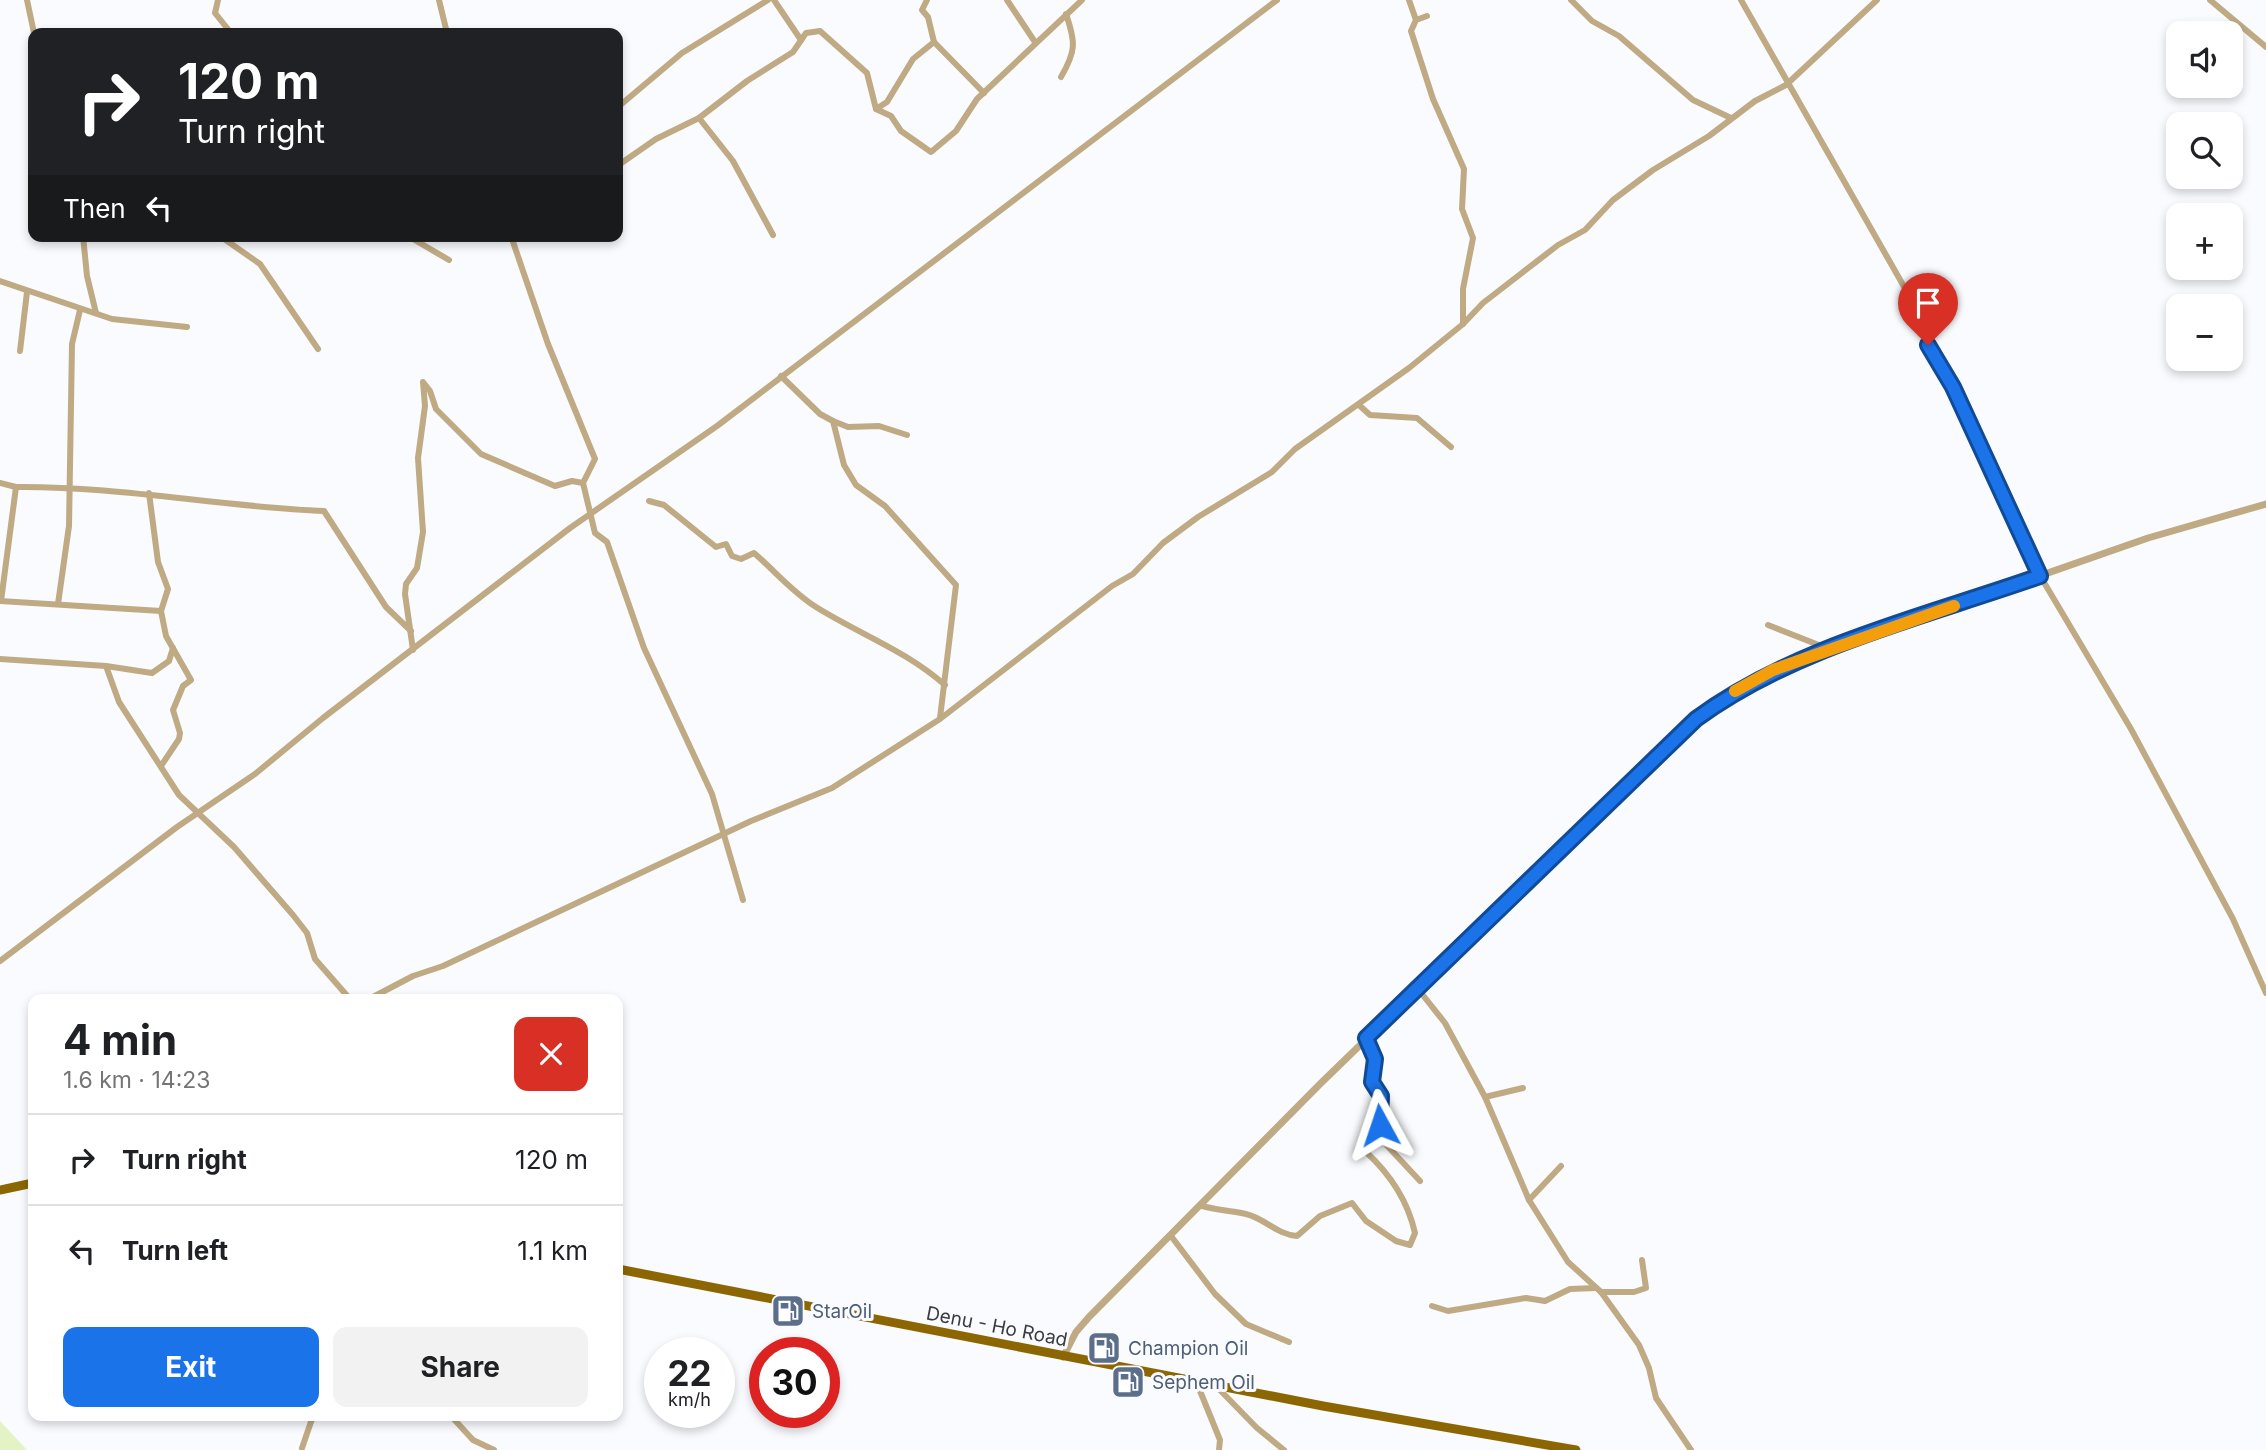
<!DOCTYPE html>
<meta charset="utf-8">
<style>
body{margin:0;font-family:Inter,sans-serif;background:#f2f2f2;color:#202124;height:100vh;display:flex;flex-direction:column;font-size:26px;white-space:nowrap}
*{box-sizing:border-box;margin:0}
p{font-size:23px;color:#757577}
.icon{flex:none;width:38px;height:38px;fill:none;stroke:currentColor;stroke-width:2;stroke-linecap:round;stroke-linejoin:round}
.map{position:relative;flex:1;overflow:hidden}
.side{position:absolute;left:28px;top:994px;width:595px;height:427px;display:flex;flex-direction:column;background:#fff;border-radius:14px;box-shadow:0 4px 10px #0003}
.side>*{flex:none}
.hud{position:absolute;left:28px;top:28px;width:595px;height:214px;border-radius:14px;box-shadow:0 4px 10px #0003;background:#202124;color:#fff;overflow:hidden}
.fabs{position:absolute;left:2166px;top:21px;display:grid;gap:14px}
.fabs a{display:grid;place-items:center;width:77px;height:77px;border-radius:14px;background:#fff;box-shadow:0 4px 10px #0003;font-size:35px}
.speed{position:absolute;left:644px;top:1337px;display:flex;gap:14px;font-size:35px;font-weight:700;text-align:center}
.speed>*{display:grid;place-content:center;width:91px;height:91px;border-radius:50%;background:#fff;box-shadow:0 4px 10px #0003;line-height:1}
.speed small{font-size:18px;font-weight:400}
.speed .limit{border:10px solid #d22;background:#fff;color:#111}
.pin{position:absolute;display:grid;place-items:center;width:60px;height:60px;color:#fff;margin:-72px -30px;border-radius:50% 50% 50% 0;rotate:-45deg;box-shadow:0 0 7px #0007}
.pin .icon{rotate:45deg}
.me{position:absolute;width:77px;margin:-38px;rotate:355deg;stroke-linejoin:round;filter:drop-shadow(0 0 5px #0008)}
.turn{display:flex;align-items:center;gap:24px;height:147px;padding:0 35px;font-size:32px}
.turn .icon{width:91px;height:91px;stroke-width:2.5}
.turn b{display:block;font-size:49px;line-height:60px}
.then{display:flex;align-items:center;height:66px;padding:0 35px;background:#0003;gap:14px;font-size:26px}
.round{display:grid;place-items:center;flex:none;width:74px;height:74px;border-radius:14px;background:#f2f2f2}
.summary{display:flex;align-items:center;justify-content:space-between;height:119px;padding:0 35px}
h1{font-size:42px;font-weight:700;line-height:52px}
.cta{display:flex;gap:14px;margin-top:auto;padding:14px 35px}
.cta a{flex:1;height:80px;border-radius:14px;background:#1a73e8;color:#fff;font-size:28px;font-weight:700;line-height:80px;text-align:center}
.cta a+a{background:#f2f2f2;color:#202124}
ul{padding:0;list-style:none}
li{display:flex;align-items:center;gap:21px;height:91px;padding:0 35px;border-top:2px solid #e0e0e0}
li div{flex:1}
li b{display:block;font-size:26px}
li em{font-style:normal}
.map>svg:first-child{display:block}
.green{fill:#e3f3c3}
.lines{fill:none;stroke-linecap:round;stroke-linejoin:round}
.minor{stroke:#bfaa84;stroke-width:6}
.tertiary{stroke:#bfaa84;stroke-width:7}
.primary{stroke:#8c6603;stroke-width:9}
.route-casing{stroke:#114b97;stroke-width:18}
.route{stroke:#1a73e8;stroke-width:12}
.slow{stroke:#f59e0b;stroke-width:12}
.labels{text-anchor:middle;stroke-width:6;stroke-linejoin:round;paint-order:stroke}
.service-label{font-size:19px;fill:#4e5e75;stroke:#f9fbfe;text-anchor:start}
.street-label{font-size:19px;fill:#3a3c3f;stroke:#f9fbfe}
</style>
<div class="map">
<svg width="2266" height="1450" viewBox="0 0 2266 1450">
<rect width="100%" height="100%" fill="#f9fbfe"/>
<path class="green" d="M0,1421L27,1450H0Z"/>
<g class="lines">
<g class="minor">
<path d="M27,0L34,33"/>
<path d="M218,0L215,13L231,33"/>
<path d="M439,0L447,33"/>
<path d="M774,0L801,40"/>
<path d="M927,0L922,10L928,17L934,42L984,93"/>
<path d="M1007,0L1035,42"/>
<path d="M1409,0L1416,20"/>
<path d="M1571,0L1592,21L1619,36L1693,100L1731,118"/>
<path d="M1741,0L1915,306L1928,345L1953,387L2029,557L2131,729L2233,919L2266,993"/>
<path d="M2210,0L2266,47"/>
<path d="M1427,16L1416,20L1411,31L1433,99L1464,169L1462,209L1473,238L1463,289V324"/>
<path d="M1061,77C1076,51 1076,43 1066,14"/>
<path d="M618,107L682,53L768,0"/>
<path d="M876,109L887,102L913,59L934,42"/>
<path d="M699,118L733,161L773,235"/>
<path d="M618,161L620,164L656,139L699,118L747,81L793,52L806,33L820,31L867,73L876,109L891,116L901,131L931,152L956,131L977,99L1082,0"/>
<path d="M83,236L87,276L96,313"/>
<path d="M220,236L260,264L318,349"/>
<path d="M408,236L449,260"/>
<path d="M0,281L112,319L187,327"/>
<path d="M20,351L27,292"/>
<path d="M781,376L820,414L833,421L844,465L856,485L885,506L956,585L940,718"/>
<path d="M1359,405L1370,415L1417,418L1451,447"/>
<path d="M833,421L848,427L879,426L907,435"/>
<path d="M0,483L16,487C120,486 221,507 324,511L386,607L411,631"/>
<path d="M583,483L595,533L607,542L644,648L712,794L743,900"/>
<path d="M149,493L158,562L168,589L161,611L166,636L191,680L183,686L173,710L180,733L179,739L161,766"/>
<path d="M649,501L664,505L716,547L726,544L732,556L741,559L754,553C775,571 792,592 816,607C861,635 905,650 945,685"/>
<path d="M0,601L161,611"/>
<path d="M1,601L16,487"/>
<path d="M58,604L69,526L72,344L80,310"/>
<path d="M1768,625L1829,649"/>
<path d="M413,650L405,594L406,584L417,568L423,532L418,458L425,406L423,382L430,391L436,409L481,454L555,486L572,481L583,483L595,459L548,344L511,236"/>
<path d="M0,659L106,666L119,702L179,795L234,847L293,915L307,933L315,959L350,999"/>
<path d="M106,666L152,673L169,661L173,648"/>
<path d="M0,961L177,827L255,774L323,718L570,528L717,426L1277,0"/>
<path d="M1418,989L1445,1023L1485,1097L1529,1200L1568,1262L1601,1292L1639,1345L1649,1368L1656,1398L1691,1450"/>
<path d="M369,999L413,976L443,966L751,821L832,788L940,719L1112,586L1133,574L1163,543L1198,517L1272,472L1295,449L1409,368L1463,324L1483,303L1558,245L1585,230L1613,200L1653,170L1709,136L1755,101L1786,85L1877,0"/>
<path d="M1366,1038L1375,1059L1372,1082L1381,1096L1380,1138L1420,1181"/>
<path d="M1485,1097L1523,1088"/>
<path d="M1529,1200L1561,1166"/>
<path d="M1202,1206C1217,1210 1231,1211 1246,1214C1264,1218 1278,1235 1297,1236L1320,1216L1352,1203L1366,1221L1396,1241L1410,1245L1415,1233C1408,1202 1390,1174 1366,1152"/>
<path d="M1171,1236L1215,1294L1246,1324L1289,1342"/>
<path d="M1601,1292H1634L1646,1288L1642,1260"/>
<path d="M1432,1306L1448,1311L1526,1298L1545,1301L1570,1289L1596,1288"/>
<path d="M1196,1381L1220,1440L1219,1450"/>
<path d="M1217,1387L1257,1428L1284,1450"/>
<path d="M451,1416L473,1440L494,1450"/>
<path d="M302,1448L313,1416"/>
</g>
<path class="tertiary" d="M1063,1357L1076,1332L1089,1317L1320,1084L1696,719L1750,682L1821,652L2148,538L2266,504"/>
<g class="primary">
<path d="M0,1190L33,1183"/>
<path d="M618,1269L1323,1406L1576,1450"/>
</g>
</g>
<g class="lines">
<defs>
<path id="route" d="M1380,1125L1381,1096L1372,1082L1375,1059L1366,1038L1696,719C1796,646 1924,617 2040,576L1953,387L1928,345"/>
</defs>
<use href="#route" class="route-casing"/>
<use href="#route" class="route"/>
<path class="slow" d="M1735,691L1773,670L1954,606"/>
</g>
<defs>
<symbol id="fuel-square" viewBox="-11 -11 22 22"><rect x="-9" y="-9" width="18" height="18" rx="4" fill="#5c6f8a" stroke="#f9fbfe"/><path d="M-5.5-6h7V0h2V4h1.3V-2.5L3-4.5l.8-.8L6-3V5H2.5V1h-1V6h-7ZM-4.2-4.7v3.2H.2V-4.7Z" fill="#fff"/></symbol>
</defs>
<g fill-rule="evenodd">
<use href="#fuel-square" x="769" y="1292" width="38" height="38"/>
<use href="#fuel-square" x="1085" y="1329" width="38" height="38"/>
<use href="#fuel-square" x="1109" y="1363" width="38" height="38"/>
</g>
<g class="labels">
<g class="service-label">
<text x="812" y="1318">StarOil</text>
<text x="1128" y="1355">Champion Oil</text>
<text x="1152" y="1389">Sephem Oil</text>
</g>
<g class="street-label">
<text transform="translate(997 1326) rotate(11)" y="7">Denu - Ho Road</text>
</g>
</g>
</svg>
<div class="fabs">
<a><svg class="icon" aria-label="sound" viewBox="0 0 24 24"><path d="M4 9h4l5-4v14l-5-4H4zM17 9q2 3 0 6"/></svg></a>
<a><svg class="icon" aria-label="search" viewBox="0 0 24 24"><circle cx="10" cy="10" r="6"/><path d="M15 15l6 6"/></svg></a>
<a>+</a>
<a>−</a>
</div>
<div class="speed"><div>22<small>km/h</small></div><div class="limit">30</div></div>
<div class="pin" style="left:1928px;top:345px;background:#d93025"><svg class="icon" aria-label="arrive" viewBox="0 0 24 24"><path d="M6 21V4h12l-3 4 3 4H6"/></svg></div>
<svg class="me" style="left:1380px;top:1125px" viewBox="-20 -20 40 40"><path d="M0-17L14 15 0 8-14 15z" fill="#1a73e8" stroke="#fff" stroke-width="4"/></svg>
<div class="hud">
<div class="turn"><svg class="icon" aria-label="right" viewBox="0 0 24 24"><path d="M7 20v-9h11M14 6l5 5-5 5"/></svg><div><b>120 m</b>Turn right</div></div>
<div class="then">Then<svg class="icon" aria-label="left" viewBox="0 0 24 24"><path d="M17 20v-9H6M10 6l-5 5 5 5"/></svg></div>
</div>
<section class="side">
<div class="summary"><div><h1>4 min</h1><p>1.6 km · 14:23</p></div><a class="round" style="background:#d93025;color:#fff"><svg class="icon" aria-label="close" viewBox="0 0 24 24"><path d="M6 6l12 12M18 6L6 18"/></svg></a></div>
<ul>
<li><svg class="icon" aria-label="right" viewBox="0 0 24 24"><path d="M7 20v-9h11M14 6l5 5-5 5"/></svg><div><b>Turn right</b></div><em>120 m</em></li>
<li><svg class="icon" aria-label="left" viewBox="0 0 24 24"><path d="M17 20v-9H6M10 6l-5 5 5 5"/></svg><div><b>Turn left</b></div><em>1.1 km</em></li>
</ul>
<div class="cta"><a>Exit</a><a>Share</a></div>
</section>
</div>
